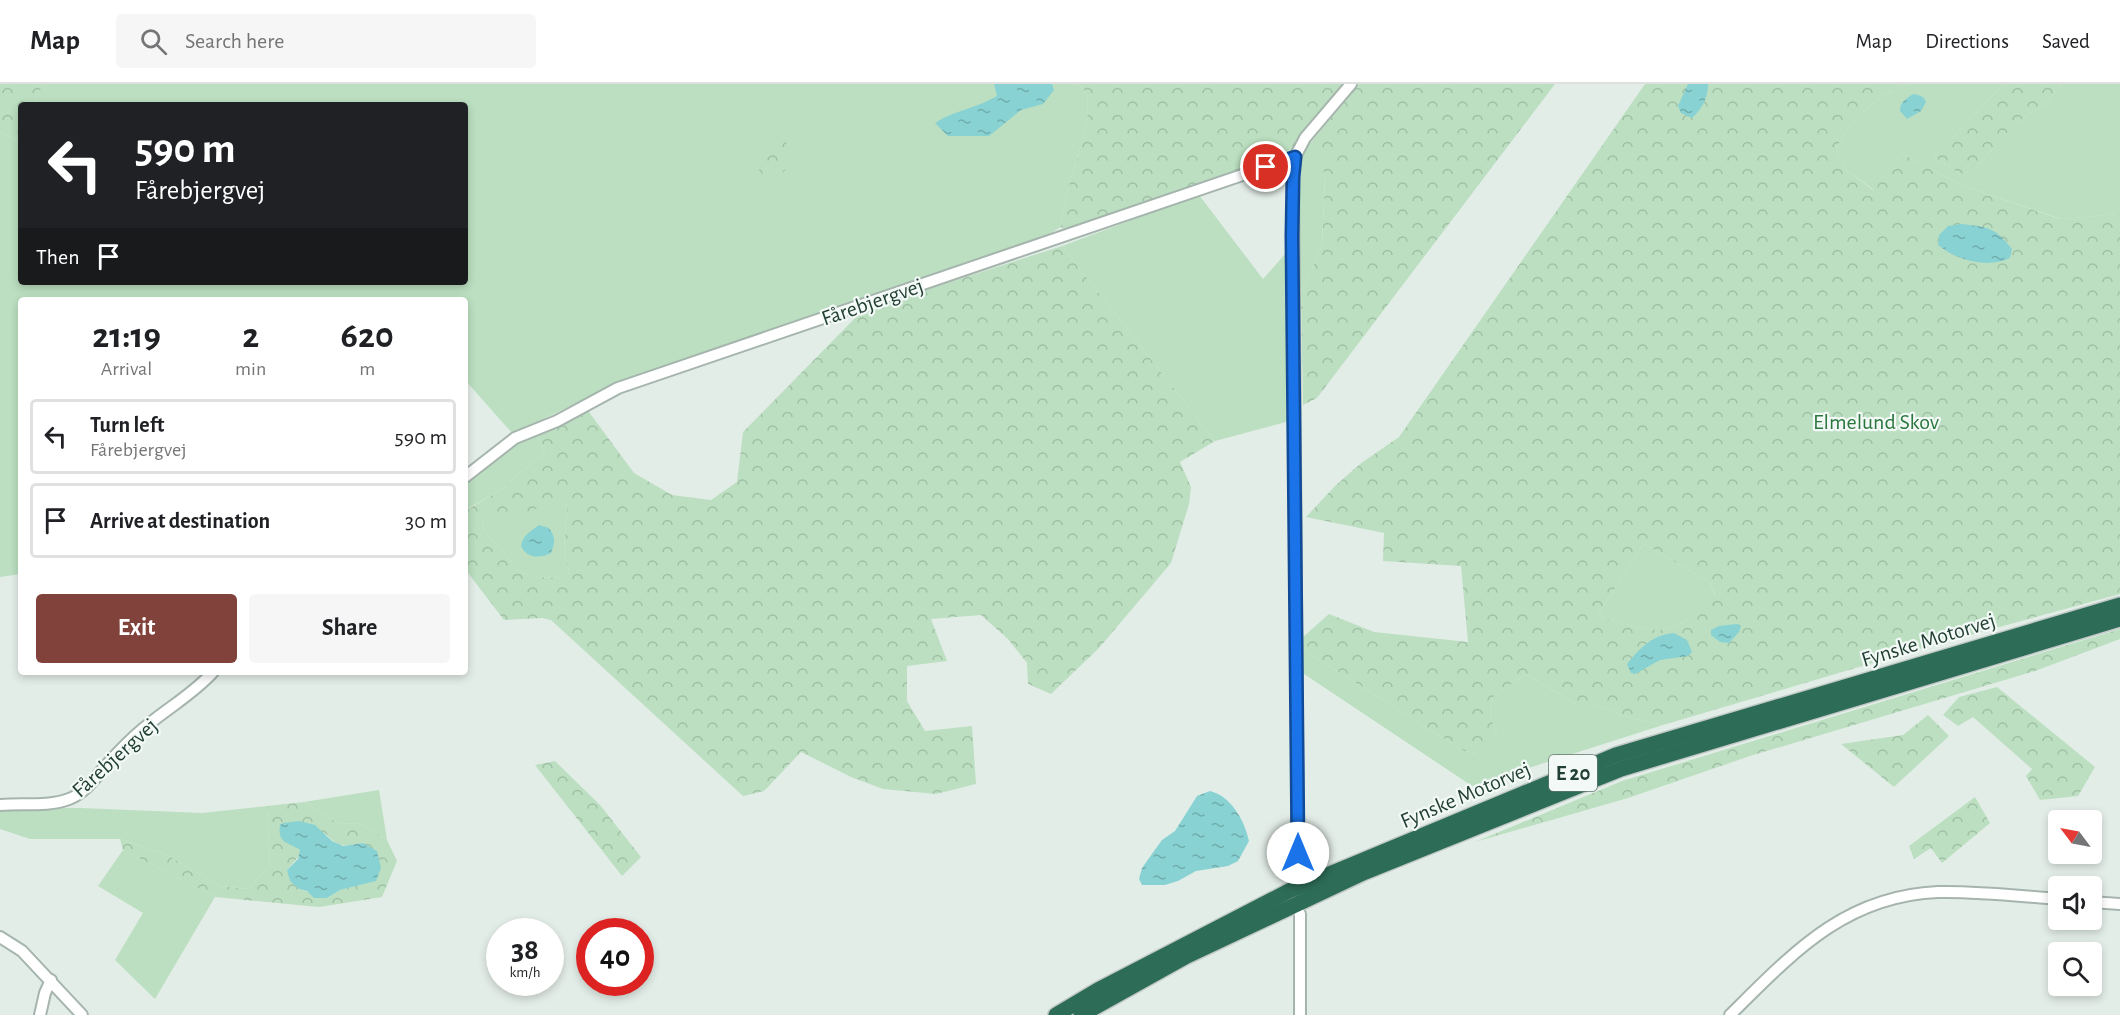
<!DOCTYPE html>
<meta charset="utf-8">
<style>
body{margin:0;font-family:"Alegreya Sans",sans-serif;background:#f6f6f6;color:#202124;height:100vh;display:flex;flex-direction:column;font-size:22px;white-space:nowrap}
*{box-sizing:border-box;margin:0}
p{font-size:20px;color:#757577}
.icon{flex:none;width:33px;height:33px;fill:none;stroke:currentColor;stroke-width:2;stroke-linecap:round;stroke-linejoin:round}
.map{position:relative;flex:1;overflow:hidden}
.drawer{position:absolute;left:18px;top:213px;width:450px;height:378px;display:flex;flex-direction:column;background:#fff;border-radius:6px;box-shadow:0 3px 9px #0003}
.drawer>*{flex:none}
.guide{position:absolute;left:18px;top:18px;width:450px;height:183px;border-radius:6px;box-shadow:0 3px 9px #0003;background:#202124;color:#fff;overflow:hidden}
.needle{width:39px;rotate:302deg}
.buttons{position:absolute;left:2048px;top:726px;display:grid;gap:12px}
.buttons a{display:grid;place-items:center;width:54px;height:54px;border-radius:6px;background:#fff;box-shadow:0 3px 9px #0003;font-size:30px}
.speed{position:absolute;left:486px;top:834px;display:flex;gap:12px;font-size:30px;font-weight:700;text-align:center}
.speed>*{display:grid;place-content:center;width:78px;height:78px;border-radius:50%;background:#fff;box-shadow:0 3px 9px #0003;line-height:1}
.speed small{font-size:15px;font-weight:400}
.speed .limit{border:9px solid #d22;background:#fff;color:#111}
.pin{position:absolute;display:grid;place-items:center;width:51px;height:51px;color:#fff;margin:-26px;border:3px solid #fff;border-radius:50%;box-shadow:0 2px 6px #0007}
.me{position:absolute;width:66px;margin:-33px;rotate:0deg;stroke-linejoin:round;filter:drop-shadow(0 0 4px #0008)}
.turn{display:flex;align-items:center;gap:21px;height:126px;padding:0 18px;font-size:27px}
.turn .icon{width:78px;height:78px;stroke-width:2.5}
.turn b{display:block;font-size:42px;line-height:51px}
.then{display:flex;align-items:center;height:57px;padding:0 18px;background:#0003;gap:12px;font-size:22px}
.eta{display:flex;justify-content:space-evenly;align-items:center;height:102px;text-align:center}
.eta b{font-size:36px;font-weight:600;line-height:42px}
.action{display:flex;gap:12px;margin-top:auto;padding:12px 18px}
.action a{flex:1;height:69px;border-radius:6px;background:#80423b;color:#fff;font-size:24px;font-weight:600;line-height:69px;text-align:center}
.action a+a{background:#f6f6f6;color:#202124}
ul{padding:0;list-style:none}
li{display:flex;align-items:center;gap:18px;height:75px;margin:0 12px 9px;padding:0 6px;border:3px solid #e0e0e0;border-radius:6px}
li div{flex:1}
li b{display:block;font-size:22px}
li em{font-style:normal}
header{display:flex;align-items:center;gap:36px;box-sizing:border-box;height:84px;padding:0 30px;background:#fff;border-bottom:2px solid #e0e0e0}
header strong{font-size:28px}
nav{display:flex;gap:33px;margin-inline-start:auto;font-size:21px}
.search{width:420px;height:54px;background:#f6f6f6;display:flex;align-items:center;gap:15px;box-sizing:border-box;padding:0 21px;border-radius:6px;color:#757577;font-size:22px}
.map>svg:first-child{display:block}
.green{fill:#bbdfc0}
.forest{fill:url(#forest-crowns);fill-rule:evenodd}
.water{fill:url(#water-ripples)}
.lines{fill:none;stroke-linecap:round;stroke-linejoin:round}
.minor-casing{stroke:#a5b5ad;stroke-width:14}
.highway-casing{stroke:#c1c9c6;stroke-width:18}
.minor{stroke:#fff;stroke-width:10}
.highway{stroke:#2d6c57;stroke-width:15}
.route-casing{stroke:#114b97;stroke-width:15}
.route{stroke:#1a73e8;stroke-width:10}
.labels{text-anchor:middle;stroke-width:4.5;stroke-linejoin:round;paint-order:stroke}
.shield{fill:#f3f9f6;stroke:#61776e;stroke-width:1.5}
.shield-label{font-size:21px;font-weight:bold;fill:#223f33}
.street-label{font-size:22px;fill:#223f33;stroke:#f3f9f6}
.park-label{font-size:22px;fill:#2b773e;stroke:#f3f9f6}
</style>
<header>
<strong>Map</strong>
<div class="search"><svg class="icon" aria-label="search" viewBox="0 0 24 24"><circle cx="10" cy="10" r="6"/><path d="M15 15l6 6"/></svg>Search here</div>
<nav><a>Map</a><a>Directions</a><a>Saved</a></nav>
</header>
<div class="map">
<svg width="2120" height="931" viewBox="0 0 2120 931">
<defs>
<pattern id="forest-crowns" width="20" height="18" patternUnits="userSpaceOnUse" patternTransform="scale(1.5)"><rect width="20" height="18" fill="#bbdfc0"/><path d="M2 6a3 3 0 1 1 6 0M12 15a3 3 0 1 1 6 0" fill="none" stroke="#a0c0a5"/></pattern>
<pattern id="water-ripples" width="26" height="14" patternUnits="userSpaceOnUse" patternTransform="scale(1.5)"><rect width="26" height="14" fill="#89d2d3"/><path d="M2 4q2-2 4 0t4 0M15 11q2-2 4 0t4 0" fill="none" stroke="#70acac"/></pattern>
</defs>
<rect width="100%" height="100%" fill="#e3ede7"/>
<g class="green">
<path d="M43,0H1077C1079,2 1082,4 1084,6C1097,25 1074,81 1069,102C1065,116 1062,129 1061,143L1044,153L641,290L584,315L513,350L465,296V216H21V490L0,493V48L18,58L21,51V198H465V21H34Z"/>
<path d="M1905,0H2007L1993,11L1934,73L1960,90L1973,87L2016,39L2049,17L2061,0H2120V130L2061,135L1964,102L1901,69L1874,106L1848,87L1836,66C1847,37 1877,12 1905,0Z"/>
<path d="M1312,57L1325,90L1322,162L1301,209C1296,176 1287,81 1312,57Z"/>
<path d="M1199,111L1263,195L1287,168L1290,337L1215,357L1062,162Z"/>
<path d="M535,347L545,369L497,408L465,426V397L506,365Z"/>
<path d="M565,420L567,422L564,469L569,487L568,492L564,494L531,493L518,486L483,445L482,440L484,436C511,434 538,417 565,420Z"/>
<path d="M1644,460L1710,498L1715,511C1701,528 1679,545 1656,546C1643,546 1615,536 1601,533L1599,529Z"/>
<path d="M1302,565L1464,667L1475,669L1497,652L1490,630L1493,613L1526,590L1576,620H1590L1635,635L1663,641L1472,702L1301,588Z"/>
<path d="M379,706L387,756L359,739L339,740L304,718Z"/>
<path d="M267,722L270,781L249,805L220,802L165,770L120,755H30L0,745V724H80L202,729Z"/>
<path d="M123,766L215,813L155,915L115,876L143,829L98,802Z"/>
</g>
<g class="forest">
<path d="M0,0H43L34,21H21V51L18,58L0,48Z"/>
<path d="M1077,0H1343L1307,42L1291,66L1277,73L1066,147L1061,143C1062,129 1065,116 1069,102C1074,81 1097,25 1084,6C1082,4 1079,2 1077,0Z"/>
<path d="M1359,0H1555L1317,314L1303,321L1301,209L1322,162L1325,91L1312,57Z"/>
<path d="M1645,0H1905C1877,12 1847,37 1836,66L1848,87L1873,106L1901,69L1964,102L2060,135L2120,130V510L1930,562L1663,641L1635,635L1590,620H1576L1526,590L1493,613L1490,630L1497,652L1494,662L1475,669L1464,667L1302,565L1303,553L1329,530L1374,548L1468,558L1461,482L1383,477L1384,449L1306,433L1335,402L1360,380L1399,353ZM1644,460L1710,498L1715,510C1701,528 1679,545 1656,546C1643,546 1615,536 1601,533L1599,529Z"/>
<path d="M2007,0H2061L2049,17L2016,39L1973,87L1960,90L1934,73L1993,11Z"/>
<path d="M771,50L784,56L794,69L784,88L762,90L759,86Z"/>
<path d="M1062,162L1215,357L1180,378L1191,403L1189,420L1171,479L1099,564L1051,610L1028,600L1027,579L1008,555L981,531L931,535L947,577L907,582V617L925,647L972,642L976,700L936,710L883,705L851,693L801,668L764,707L743,712L551,536L542,534L504,536L465,485V427L497,408L545,369L535,347L586,324L634,389L672,411L711,416L737,398L743,348L863,226ZM565,420L567,422L564,469L569,487L568,491L564,494L531,493L518,486L483,445L482,440L484,436L506,435L547,421Z"/>
<path d="M2120,545V555L2035,587L1750,672L1628,714L1475,758L1622,697Z"/>
<path d="M1997,603L2095,683L2078,712L2040,716L2026,692L2032,685L1973,633L1958,642L1943,631L1959,613Z"/>
<path d="M1928,631L1949,652L1894,703L1841,660L1903,651Z"/>
<path d="M555,677L600,721L641,773L622,792L535,681Z"/>
<path d="M1975,713L1990,739L1942,779L1931,764L1914,775L1909,762Z"/>
<path d="M304,718L339,740L359,739L387,756L397,777L382,813L319,823L215,813L123,766L120,755L165,770L220,802L249,805L270,781L267,722ZM326,750C339,765 345,762 363,759L375,797L340,806L327,814L299,805L287,786L300,771V766L296,763Z"/>
</g>
<g class="water">
<path d="M994,0H1052L1054,6L1043,20L1021,26L989,52H948L935,39C955,26 977,24 997,12Z"/>
<path d="M1688,0H1708C1708,14 1702,25 1692,34L1681,29L1678,22Z"/>
<path d="M1913,10C1919,11 1924,12 1926,18L1921,27L1907,35L1900,27C1900,18 1906,15 1913,10Z"/>
<path d="M1961,140C1988,143 1995,143 2012,165L2010,174C1988,185 1956,176 1938,161L1939,151L1948,142Z"/>
<path d="M539,441L549,444C556,454 555,458 551,469C540,475 526,474 521,462C523,451 530,448 539,441Z"/>
<path d="M1737,540L1741,542L1739,548L1729,559L1720,558L1711,551V546L1719,542Z"/>
<path d="M1674,549L1687,556L1692,568L1688,572L1660,576L1635,590L1631,589L1627,580C1640,564 1652,551 1674,549Z"/>
<path d="M1210,707C1231,712 1245,737 1249,757L1238,777L1228,782L1196,787L1178,797L1165,801H1142L1139,795L1142,784L1154,767L1162,756L1175,747L1197,712Z"/>
<path d="M299,737L315,741L332,757L343,762L363,759L377,767L381,784L376,797L340,806L327,814H314L307,807L299,805L290,797L287,786L298,775L300,766C289,758 277,760 280,741L283,739Z"/>
</g>
<g class="lines">
<defs>
<g id="minor">
<path d="M465,393L515,354L557,337L618,304L1295,73"/>
<path d="M0,721C22,719 48,723 69,715C84,709 93,697 103,685C117,669 132,653 149,640C171,622 194,609 213,588"/>
<path d="M1298,786L1293,93L1295,73L1305,54L1351,0"/>
<path d="M2091,818L2120,820"/>
<path d="M1300,830V931"/>
<path d="M0,853L22,867L82,931"/>
<path d="M40,931L45,909L51,896"/>
<path d="M1730,931C1792,870 1844,812 1938,808C1978,807 2018,812 2058,815"/>
</g>
<g id="highway">
<path d="M1056,931L1098,906L1289,807L1616,671L2120,521"/>
<path d="M1081,931L1187,872L1363,789L1621,685L2120,535"/>
</g>
</defs>
<use href="#minor" class="minor-casing"/>
<use href="#highway" class="highway-casing"/>
<use href="#minor" class="minor"/>
<use href="#highway" class="highway"/>
</g>
<g class="lines">
<defs>
<path id="route" d="M1266,83L1295,73L1293,93L1292,152L1298,769"/>
</defs>
<use href="#route" class="route-casing"/>
<use href="#route" class="route"/>
</g>
<g class="labels">
<rect class="shield" x="1549" y="671" width="48" height="36" rx="4.5"/>
<g class="shield-label">
<text x="1573" y="696">E 20</text>
</g>
<g class="street-label">
<text transform="translate(872 217) rotate(-19)" y="8">Fårebjergvej</text>
<text transform="translate(1928 555) rotate(-17)" y="8">Fynske Motorvej</text>
<text transform="translate(114 673) rotate(-42)" y="8">Fårebjergvej</text>
<text transform="translate(1465 710) rotate(-23)" y="8">Fynske Motorvej</text>
</g>
<g class="park-label">
<text x="1876" y="345">Elmelund Skov</text>
</g>
</g>
</svg>
<div class="buttons">
<a><svg class="needle" viewBox="-14 -14 28 28"><path d="M0-13l5 13h-10z" fill="#e53935"/><path d="M0 13l5-13h-10z" fill="#757577"/></svg></a>
<a><svg class="icon" aria-label="sound" viewBox="0 0 24 24"><path d="M4 9h4l5-4v14l-5-4H4zM17 9q2 3 0 6"/></svg></a>
<a><svg class="icon" aria-label="search" viewBox="0 0 24 24"><circle cx="10" cy="10" r="6"/><path d="M15 15l6 6"/></svg></a>
</div>
<div class="speed"><div>38<small>km/h</small></div><div class="limit">40</div></div>
<div class="pin" style="left:1266px;top:83px;background:#d93025"><svg class="icon" aria-label="arrive" viewBox="0 0 24 24"><path d="M6 21V4h12l-3 4 3 4H6"/></svg></div>
<svg class="me" style="left:1298px;top:769px" viewBox="-20 -20 40 40"><circle r="19" fill="#fff"/><path d="M0-13L10 11 0 6-10 11z" fill="#1a73e8"/></svg>
<div class="guide">
<div class="turn"><svg class="icon" aria-label="left" viewBox="0 0 24 24"><path d="M17 20v-9H6M10 6l-5 5 5 5"/></svg><div><b>590 m</b>Fårebjergvej</div></div>
<div class="then">Then<svg class="icon" aria-label="arrive" viewBox="0 0 24 24"><path d="M6 21V4h12l-3 4 3 4H6"/></svg></div>
</div>
<section class="drawer">
<div class="eta">
<div><b>21:19</b><p>Arrival</p></div>
<div><b>2</b><p>min</p></div>
<div><b>620</b><p>m</p></div>
</div>
<ul>
<li><svg class="icon" aria-label="left" viewBox="0 0 24 24"><path d="M17 20v-9H6M10 6l-5 5 5 5"/></svg><div><b>Turn left</b><p>Fårebjergvej</p></div><em>590 m</em></li>
<li><svg class="icon" aria-label="arrive" viewBox="0 0 24 24"><path d="M6 21V4h12l-3 4 3 4H6"/></svg><div><b>Arrive at destination</b></div><em>30 m</em></li>
</ul>
<div class="action"><a>Exit</a><a>Share</a></div>
</section>
</div>
